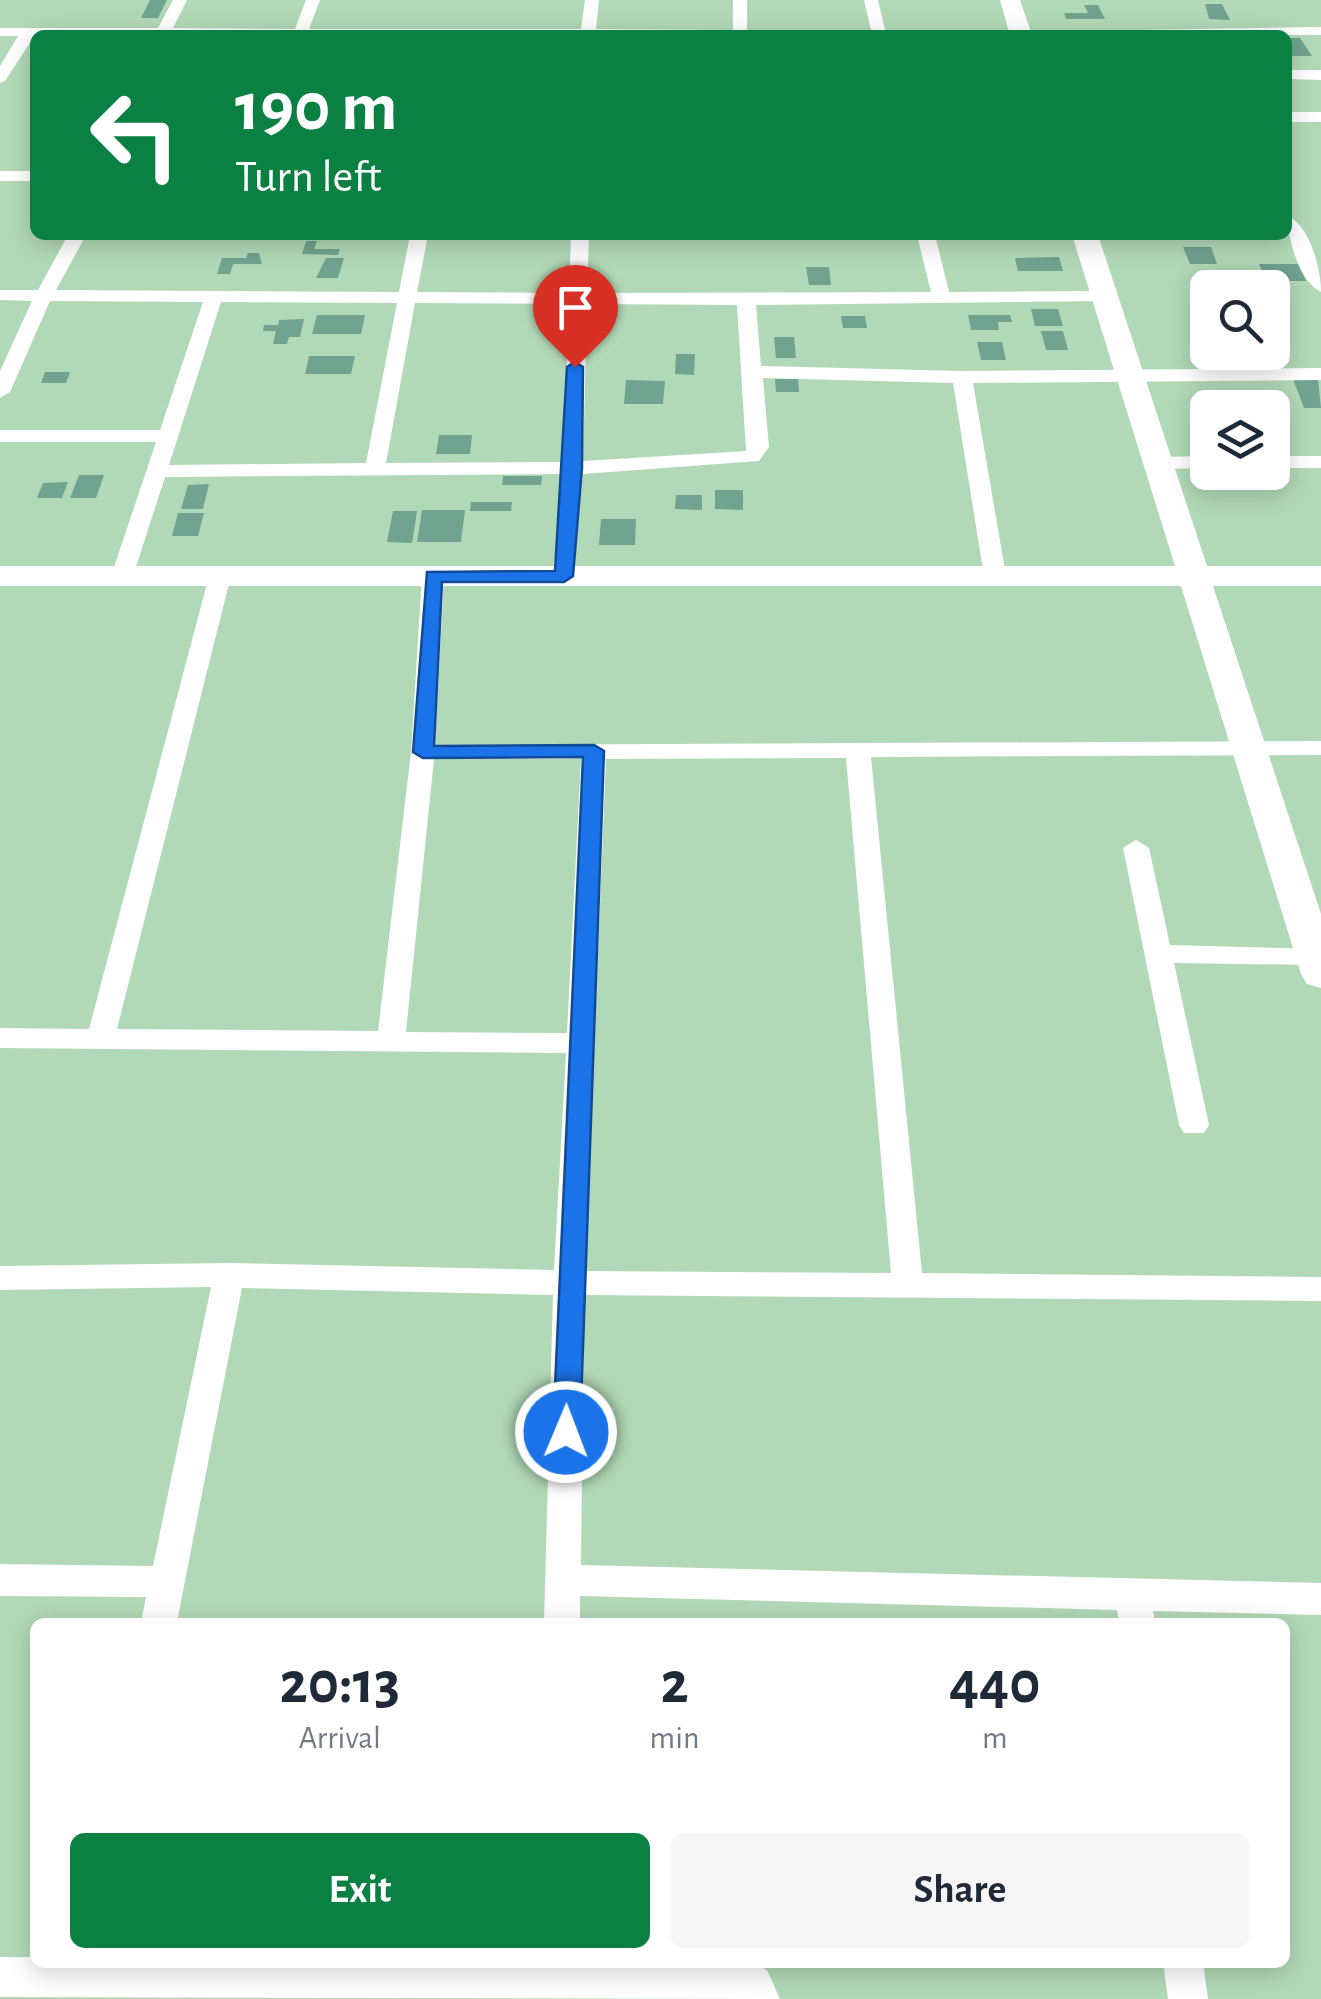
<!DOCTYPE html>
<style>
body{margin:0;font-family:"Alegreya Sans",sans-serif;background:#f6f6f7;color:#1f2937;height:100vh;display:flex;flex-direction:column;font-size:38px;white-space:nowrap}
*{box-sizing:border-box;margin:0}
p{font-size:32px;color:#747a83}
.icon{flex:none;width:55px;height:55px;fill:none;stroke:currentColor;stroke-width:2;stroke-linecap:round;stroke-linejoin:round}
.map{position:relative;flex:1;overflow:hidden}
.panel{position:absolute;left:30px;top:1618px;width:1260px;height:350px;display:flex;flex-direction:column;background:#fff;border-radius:15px;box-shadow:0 5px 25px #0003}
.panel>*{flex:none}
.top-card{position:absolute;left:30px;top:30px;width:1262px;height:210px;border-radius:15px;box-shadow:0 5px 25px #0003;background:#0b8043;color:#fff;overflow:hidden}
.controls{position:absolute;left:1190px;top:270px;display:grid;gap:20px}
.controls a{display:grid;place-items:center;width:100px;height:100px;border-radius:15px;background:#fff;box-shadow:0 5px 25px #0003;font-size:50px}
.pin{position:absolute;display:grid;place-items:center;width:85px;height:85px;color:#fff;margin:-102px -42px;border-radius:50% 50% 50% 0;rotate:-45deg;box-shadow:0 0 10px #0007}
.pin .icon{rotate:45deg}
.me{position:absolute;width:110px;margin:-55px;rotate:1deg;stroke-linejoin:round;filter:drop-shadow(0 0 8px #0008)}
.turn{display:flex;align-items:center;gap:35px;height:210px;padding:0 40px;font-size:45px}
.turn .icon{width:130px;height:130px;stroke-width:2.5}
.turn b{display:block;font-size:70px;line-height:85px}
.eta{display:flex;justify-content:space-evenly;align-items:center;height:170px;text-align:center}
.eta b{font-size:60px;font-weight:700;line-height:70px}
.cta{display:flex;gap:20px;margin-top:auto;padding:20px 40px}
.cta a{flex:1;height:115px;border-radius:15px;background:#0b8043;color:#fff;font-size:40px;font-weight:700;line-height:115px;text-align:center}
.cta a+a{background:#f6f6f7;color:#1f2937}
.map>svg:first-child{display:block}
.building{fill:#70a390}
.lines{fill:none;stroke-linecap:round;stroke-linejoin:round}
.street{fill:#fff;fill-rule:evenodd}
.secondary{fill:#fff;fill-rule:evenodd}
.route{fill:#1a73e8;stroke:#114b97;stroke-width:2.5}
</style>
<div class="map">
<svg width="1321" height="1999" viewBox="0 0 1321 1999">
<rect width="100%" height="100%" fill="#b2d9b7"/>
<g class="building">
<path d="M150,0H167L158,18H141Z"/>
<path d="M1205,4H1222L1230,20L1209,19Z"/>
<path d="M1084,5H1098L1105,19H1066L1064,13H1088Z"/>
<path d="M1288,38H1300L1312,56H1288Z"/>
<path d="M306,241H317L314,249H340L338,255L302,254Z"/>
<path d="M1183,247H1211L1217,264H1190Z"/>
<path d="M248,253H259L262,264H233L230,274H217L222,258H246Z"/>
<path d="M1059,257L1063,271H1018L1015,258Z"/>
<path d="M326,258H344L338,278H316Z"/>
<path d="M1259,264H1298L1306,281H1266Z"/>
<path d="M806,267H829L831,285H809Z"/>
<path d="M1229,271H1249L1256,288H1236Z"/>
<path d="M1031,309H1058L1063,326H1035Z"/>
<path d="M317,315H365L361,334H312Z"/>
<path d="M968,315H1010L1012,322H998L999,330H971Z"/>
<path d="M841,316H865L867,328H843Z"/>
<path d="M304,319L300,337H289L287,344H273L276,331H263L264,325H278L279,320Z"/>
<path d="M1041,331H1063L1068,350H1046Z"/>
<path d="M774,337H794L796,358H776Z"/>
<path d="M977,342H1002L1006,360H981Z"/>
<path d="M1215,352H1258L1261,362L1218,361Z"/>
<path d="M676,354H695L694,375L675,374Z"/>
<path d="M309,356H355L351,374H305Z"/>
<path d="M45,372H70L66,383H41Z"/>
<path d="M775,379H798L799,392H776Z"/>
<path d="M1293,379H1318L1321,408H1304Z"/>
<path d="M626,380L665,381L663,404H624Z"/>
<path d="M439,435H472L470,454H436Z"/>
<path d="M79,475H104L96,498H70Z"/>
<path d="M503,476H542L541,485H502Z"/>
<path d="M68,482L62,498H37L43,483Z"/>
<path d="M209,484L203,509H181L188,485Z"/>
<path d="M715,490H743V510L715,509Z"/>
<path d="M676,495H702V510L675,509Z"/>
<path d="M471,502H512L511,511H470Z"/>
<path d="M422,510H465L461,542H417Z"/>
<path d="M393,511H417L412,543L387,542Z"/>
<path d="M178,513H204L198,536H172Z"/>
<path d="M601,519H636L635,545H599Z"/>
</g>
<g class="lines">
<g class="street">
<path d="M173,0H187L173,28L295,29L306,0H320L309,29H581L585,0H599L596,29L733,30V0H747V30H871L864,0H878L885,30L955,31L962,35H35L5,81L0,83V66L18,36H0V28H158Z"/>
<path d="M1321,27V35H1071L1078,31Z"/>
<path d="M1288,70H1321V80L1288,79Z"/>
<rect x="1288" y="112" width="33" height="10"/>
<rect x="0" y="171" width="35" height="10"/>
<path d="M1288,216C1310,226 1321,269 1321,292C1299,282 1287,237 1288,216Z"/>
<path d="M68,235H86L56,290L399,292L410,235H428L417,292L569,293L571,235H589L587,293L931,292L917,235H935L949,292L1104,291L1113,296L1104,301L756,305L761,366L962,371L1321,368V380L973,383L1006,576L995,583L984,576L953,383L763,378L769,447L759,461L583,474L572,581L564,583L553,576L562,474L165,477L133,576L122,583L111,576L156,442H0V430H160L203,302L50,301L10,392L0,398V371L32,301L0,300V290H38ZM221,302L397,303L366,463L169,465ZM415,303L569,304L563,462L386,463ZM587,304L737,305L746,451L583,461Z"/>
<path d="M1208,456V468L1158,469L1148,463L1158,457Z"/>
<rect x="1272" y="456" width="49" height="12"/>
<path d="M220,569L231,576L117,1029L378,1031L411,752L422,576L433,569L444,576L435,745L1321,741V755L871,757L922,1273L1321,1277V1301L584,1295L581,1565L1321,1583V1615L1153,1611L1155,1622H1119L1117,1610L580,1596V1622H544L553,1295L242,1288L177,1622H141L146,1597L0,1596V1564L153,1566L211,1287L0,1290V1266L229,1263L554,1270L566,1053L0,1048V1028L89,1029L209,576ZM846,758L891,1273L585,1271L606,759ZM434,759H581L567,1033L406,1032Z"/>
<path d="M1136,840L1149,848L1170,945L1321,949V963L1315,965L1174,963L1209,1125L1204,1133H1184L1179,1125L1123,848Z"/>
<path d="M0,1957H35V1962H750L767,1970L780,1999L0,1997Z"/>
<path d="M1163,1962H1203L1208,1999H1168Z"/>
</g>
<g class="secondary">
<path d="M1000,0H1020L1032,35H1010Z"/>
<path d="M1072,235H1098L1207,566H1321V586H1213L1321,914V988L1307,984L1301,974L1181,586H0V566H1175Z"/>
</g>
</g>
<path class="route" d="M575,362L583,367L582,468L573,576L564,582H442L434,746L594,745L604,751L580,1432L576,1440H557L553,1432L583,757L423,758L413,752L427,572L555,571L567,367Z"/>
</svg>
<div class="controls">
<a><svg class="icon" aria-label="search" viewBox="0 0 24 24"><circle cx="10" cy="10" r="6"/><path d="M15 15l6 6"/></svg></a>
<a><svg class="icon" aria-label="layers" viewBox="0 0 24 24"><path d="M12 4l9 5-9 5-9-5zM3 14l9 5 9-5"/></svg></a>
</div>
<div class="pin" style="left:575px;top:367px;background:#d93025"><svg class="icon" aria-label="arrive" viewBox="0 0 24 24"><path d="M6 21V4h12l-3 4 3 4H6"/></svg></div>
<svg class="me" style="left:566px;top:1432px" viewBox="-20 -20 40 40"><circle r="17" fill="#1a73e8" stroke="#fff" stroke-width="3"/><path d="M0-11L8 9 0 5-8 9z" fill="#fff"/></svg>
<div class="top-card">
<div class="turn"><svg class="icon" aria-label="left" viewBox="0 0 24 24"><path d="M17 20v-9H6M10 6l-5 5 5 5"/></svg><div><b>190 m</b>Turn left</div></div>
</div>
<section class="panel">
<div class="eta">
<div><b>20:13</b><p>Arrival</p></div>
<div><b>2</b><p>min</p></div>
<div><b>440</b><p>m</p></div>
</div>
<div class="cta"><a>Exit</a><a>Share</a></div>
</section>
</div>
